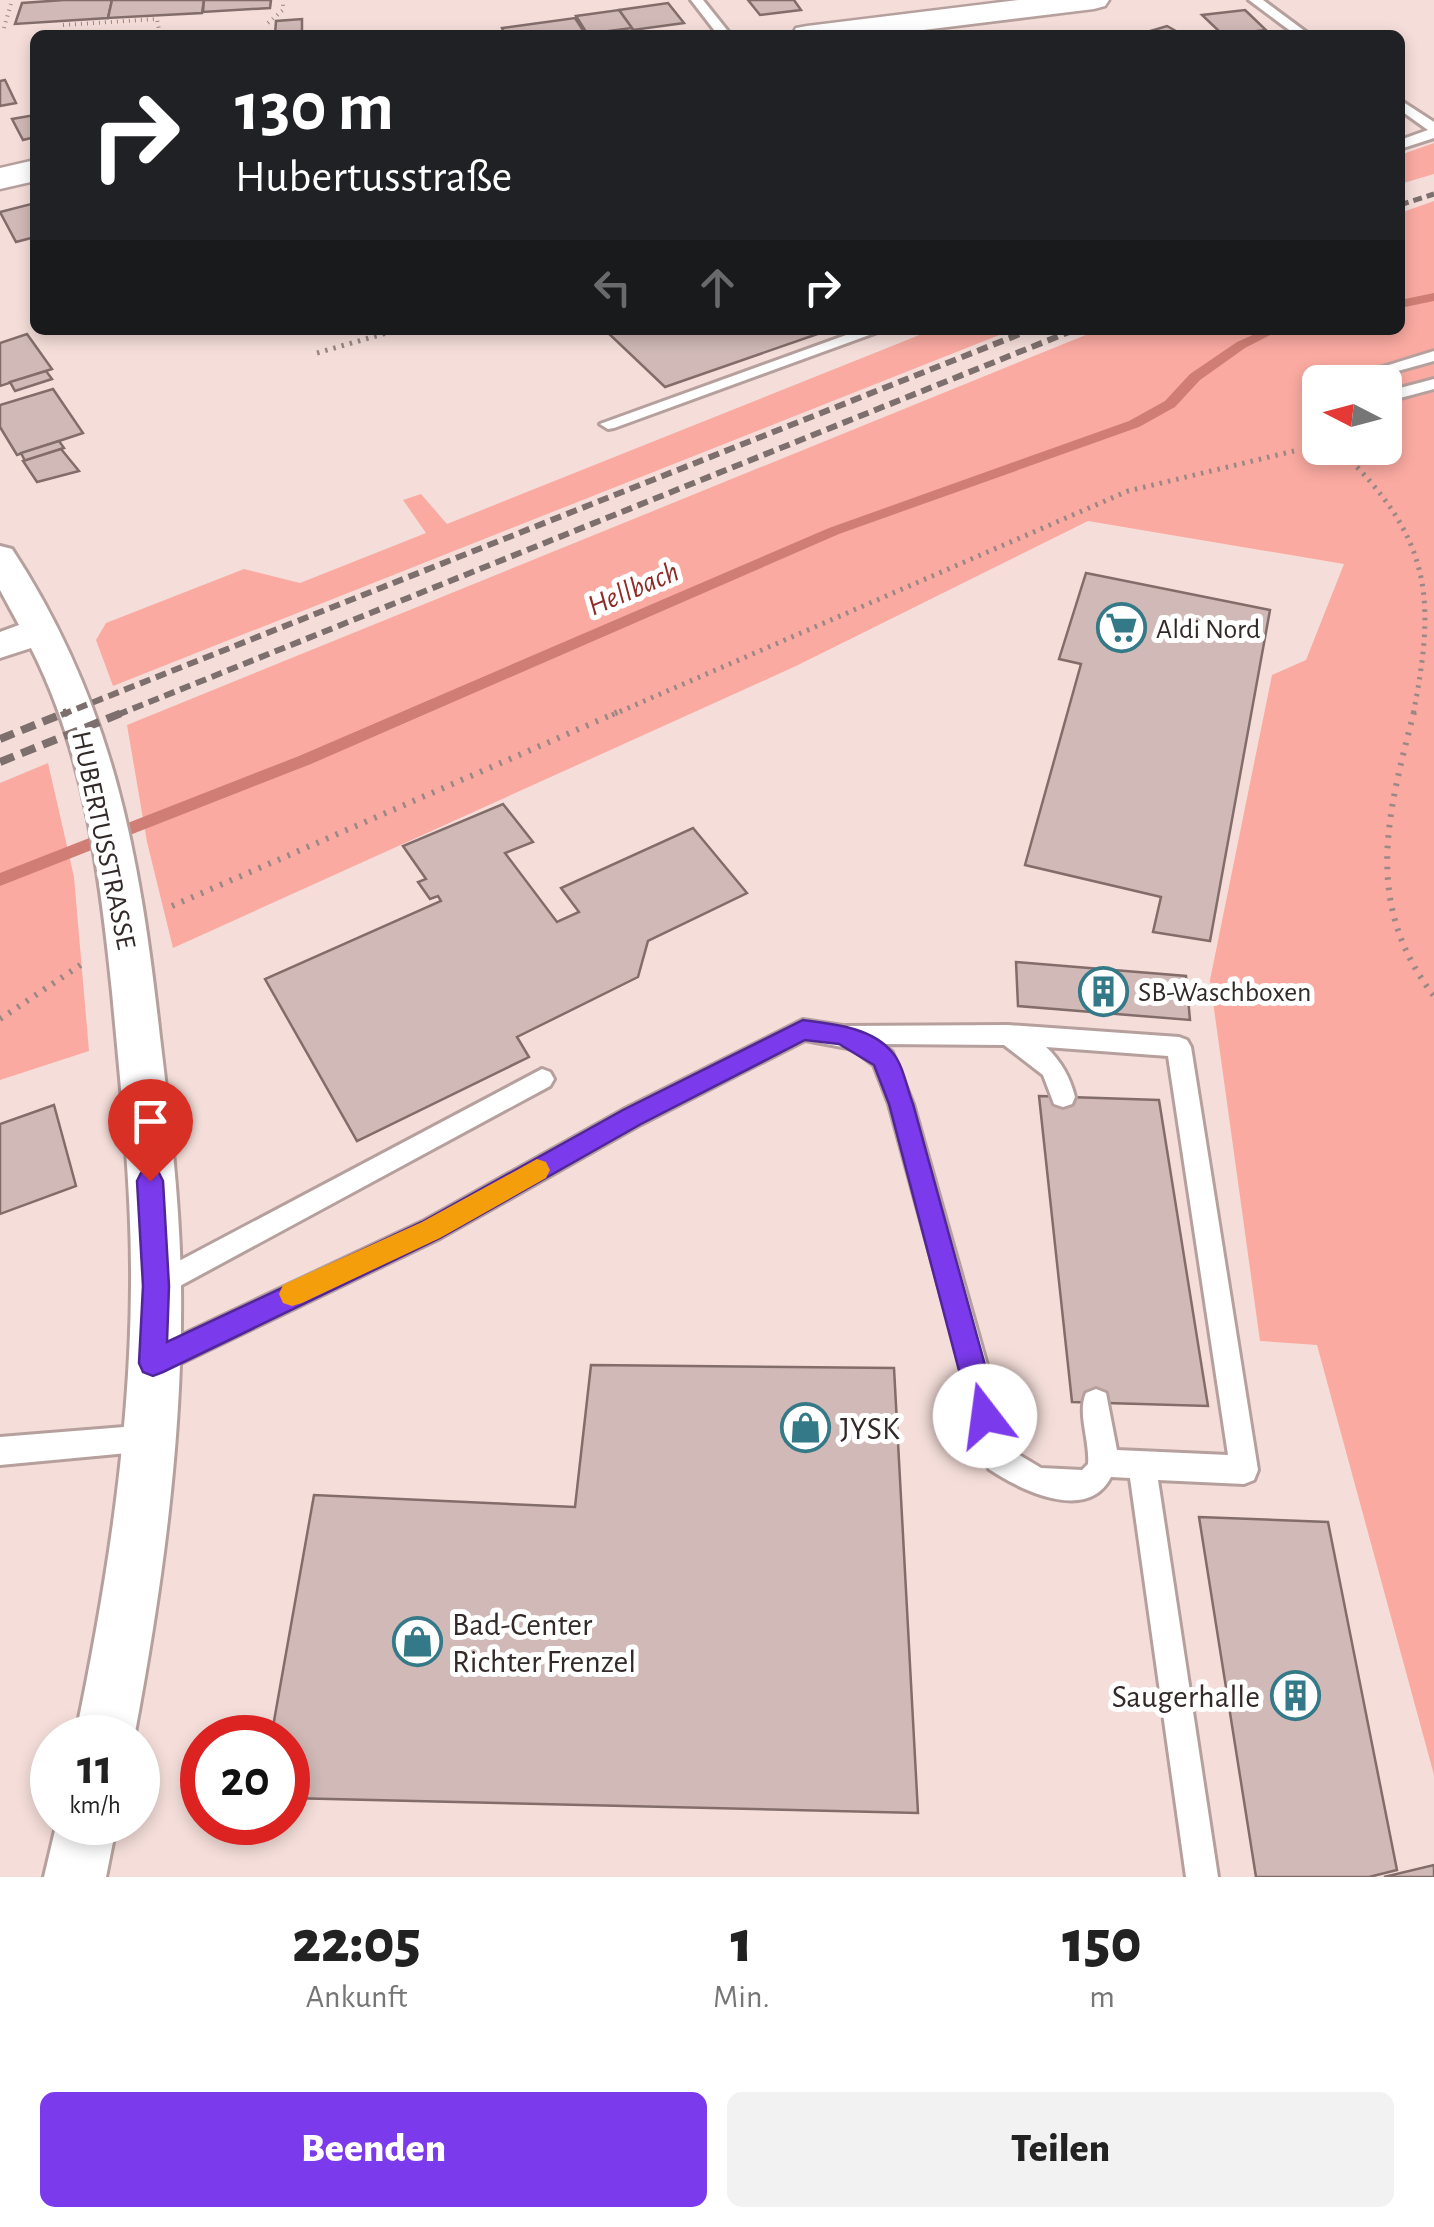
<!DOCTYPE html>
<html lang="de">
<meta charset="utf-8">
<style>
body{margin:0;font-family:"Alegreya Sans",sans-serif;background:#f2f2f2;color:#222;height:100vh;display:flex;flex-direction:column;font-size:38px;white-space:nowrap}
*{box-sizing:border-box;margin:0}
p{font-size:32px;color:#767676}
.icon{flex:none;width:55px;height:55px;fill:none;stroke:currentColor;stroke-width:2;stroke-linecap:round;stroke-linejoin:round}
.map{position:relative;height:1877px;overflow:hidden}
.drawer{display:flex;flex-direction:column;background:#fff;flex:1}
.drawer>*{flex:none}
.hud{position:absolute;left:30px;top:30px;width:1375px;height:305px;border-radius:15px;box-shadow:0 5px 15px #0003;background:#202124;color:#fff;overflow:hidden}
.needle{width:65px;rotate:276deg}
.buttons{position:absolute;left:1302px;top:365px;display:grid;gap:20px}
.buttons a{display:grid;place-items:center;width:100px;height:100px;border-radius:15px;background:#fff;box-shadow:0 5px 15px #0003;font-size:50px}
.speed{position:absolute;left:30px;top:1715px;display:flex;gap:20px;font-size:50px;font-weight:700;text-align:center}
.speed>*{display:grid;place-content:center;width:130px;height:130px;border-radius:50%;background:#fff;box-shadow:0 5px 15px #0003;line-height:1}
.speed small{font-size:25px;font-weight:400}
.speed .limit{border:15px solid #d22;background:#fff;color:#111}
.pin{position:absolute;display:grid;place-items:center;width:85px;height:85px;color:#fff;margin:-102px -42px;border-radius:50% 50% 50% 0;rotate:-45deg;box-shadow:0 0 10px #0007}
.pin .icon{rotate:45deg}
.me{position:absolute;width:110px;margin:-55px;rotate:345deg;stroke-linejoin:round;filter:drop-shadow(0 0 8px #0008)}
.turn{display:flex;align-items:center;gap:35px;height:210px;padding:0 40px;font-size:45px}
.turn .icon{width:130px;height:130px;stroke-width:2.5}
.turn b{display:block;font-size:70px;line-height:85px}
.lanes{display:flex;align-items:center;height:95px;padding:0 40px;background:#0003;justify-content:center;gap:50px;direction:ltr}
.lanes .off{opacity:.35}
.eta{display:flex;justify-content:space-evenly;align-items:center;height:170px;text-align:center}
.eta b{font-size:60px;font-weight:800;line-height:70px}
.primary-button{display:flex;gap:20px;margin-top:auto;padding:20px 40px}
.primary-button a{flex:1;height:115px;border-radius:15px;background:#7c3aed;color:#fff;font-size:40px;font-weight:800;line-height:115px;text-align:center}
.primary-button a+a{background:#f2f2f2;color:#222}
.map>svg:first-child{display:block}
.green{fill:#faaaa1;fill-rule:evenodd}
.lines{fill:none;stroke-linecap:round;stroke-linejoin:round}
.stream{fill:#d07e75;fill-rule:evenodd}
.building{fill:#d0b9b6;stroke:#826d6b;stroke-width:2.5}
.service-casing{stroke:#b6a09d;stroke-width:6}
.minor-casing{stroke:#b6a09d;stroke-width:6}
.secondary-casing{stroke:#b6a09d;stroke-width:5}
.path-far2{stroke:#998886;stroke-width:4;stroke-dasharray:1 5;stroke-linecap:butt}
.path-far1{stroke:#998886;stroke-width:5;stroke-dasharray:2.5 6;stroke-linecap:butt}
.path{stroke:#998886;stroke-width:6;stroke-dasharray:2.5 8;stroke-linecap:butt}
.service{fill:#fff;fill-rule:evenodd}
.minor{fill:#fff;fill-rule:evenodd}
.secondary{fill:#fff;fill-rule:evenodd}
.rail-far2{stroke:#7d6f6d;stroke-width:5;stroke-dasharray:9 5;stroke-linecap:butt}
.rail-far1{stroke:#7d6f6d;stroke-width:6;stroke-dasharray:11 6;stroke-linecap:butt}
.rail{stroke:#7d6f6d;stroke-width:8;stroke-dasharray:15 8;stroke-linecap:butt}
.route{fill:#7c3aed;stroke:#51269a;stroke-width:2.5}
.slow{fill:#f59e0b}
.labels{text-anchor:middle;stroke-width:10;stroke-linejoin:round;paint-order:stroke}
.poi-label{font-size:28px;fill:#322928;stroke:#fff;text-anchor:start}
.street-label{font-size:28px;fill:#322928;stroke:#fff}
.water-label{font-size:30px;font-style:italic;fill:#8e2b27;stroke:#fff}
.near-poi-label{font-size:32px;fill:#322928;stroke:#fff;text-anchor:start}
</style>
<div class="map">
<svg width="1434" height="1877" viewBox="0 0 1434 1877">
<rect width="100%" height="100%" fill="#f5deda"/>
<g class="green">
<path d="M1434,143V174L1400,184V155Z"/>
<path d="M1434,201V1775L1317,1345L1260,1341L1210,980L1272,675L1306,660L1344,564L1088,521L796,666L173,948L147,842L127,725L1098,330H1400V213ZM1320,382H1385V448H1320Z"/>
<path d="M932,330H1012L113,686L96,640L106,623L244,569L300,583L426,533L403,500L421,494L447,524Z"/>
<path d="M48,763L74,877L89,1051L0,1080V783Z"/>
</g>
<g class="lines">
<g class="stream">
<path d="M1434,293V301L1400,308V300Z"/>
<path d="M1264,330H1280L1245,348L1200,380L1175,407L1139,427L839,534L311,764L0,886V873L299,756L829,528L1129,421L1165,401L1190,374L1237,342Z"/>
</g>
</g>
<g class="building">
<path d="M64,0H112L108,18L15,24L22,3Z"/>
<path d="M112,0H204L202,13L108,18Z"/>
<path d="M204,0H271L270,8L203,12Z"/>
<path d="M748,0H794L801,10L760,15Z"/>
<path d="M668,3L684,23L633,30L619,10Z"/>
<path d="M619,10L632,28L609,31L611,34L588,35L576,16Z"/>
<path d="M1245,10L1266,30L1250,32L1253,35H1223L1202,15Z"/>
<path d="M575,18L586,35H505L502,28Z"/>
<path d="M302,19V35H275L276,21Z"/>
<path d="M1167,26L1183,35H1109L1147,32Z"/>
<path d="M5,80L16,103L0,106V81Z"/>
<path d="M35,115V137L23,140L12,119Z"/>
<path d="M35,203V237L16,242L0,212Z"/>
<path d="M605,330H829L665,387Z"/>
<path d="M27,334L52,369L0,386V343Z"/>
<path d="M46,371L52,379L15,391L10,382Z"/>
<path d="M53,389L83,433L17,455L0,427V405Z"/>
<path d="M59,441L64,448L25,461L21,453Z"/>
<path d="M61,449L79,471L37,482L23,461Z"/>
<path d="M1086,573L1270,610L1210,941L1153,932L1161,897L1025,865L1081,664L1059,659Z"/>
<path d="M503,804L533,842L505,853L557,922L579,912L561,888L693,828L747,893L648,941L638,977L517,1037L529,1057L357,1141L265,979L441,901L438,896L430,899L418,882L426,879L403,846Z"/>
<path d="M1016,962L1186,976L1190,1020L1018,1006Z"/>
<path d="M1039,1096L1159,1100L1208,1406L1072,1402Z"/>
<path d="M54,1105L76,1186L0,1214V1124Z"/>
<path d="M591,1365L894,1368L918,1813L288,1798V1738H271L314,1495L575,1507Z"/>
<path d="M1199,1517L1328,1522L1397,1870L1369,1877H1256Z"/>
<path d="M1434,1865V1877H1384Z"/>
</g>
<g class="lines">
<defs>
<g id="service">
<path d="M691,0H703L731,35H718Z"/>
<path d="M1249,0H1263L1310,35H1296Z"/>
<path d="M1400,100L1434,122V138L1400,149V140L1428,130L1400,110Z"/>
<path d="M860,330H883L614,428L608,429L600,424Z"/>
<path d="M1434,351V361L1358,382H1334Z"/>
<path d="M1434,379V389L1385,402V392Z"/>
<path d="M1320,444V448H1334L1331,456H1319L1316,452Z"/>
<path d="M803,1020L843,1026L1008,1025L1179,1037L1187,1040L1191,1047L1258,1470L1254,1480L1244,1484L1158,1480L1218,1877H1186L1130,1478L1111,1477C1087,1524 1019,1489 989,1469L889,1104L874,1065L853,1049L805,1040L641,1124L440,1238L164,1371L154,1375L144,1371L140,1362L144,1353L422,1222L623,1110ZM881,1044L1004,1045L1043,1075L1054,1104L1063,1107L1072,1104L1075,1097C1070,1077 1061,1061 1046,1047L1168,1056L1228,1455L1117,1450L1106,1393L1096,1389L1086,1393C1077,1413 1090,1441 1088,1464L1082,1470L1041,1468L1011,1450L913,1104L892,1052Z"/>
<path d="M542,1069L550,1072L554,1079L550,1086L165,1294L156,1298L147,1294L143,1286L147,1278Z"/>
<path d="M149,1425L159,1428L163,1438L159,1448L149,1451L0,1465V1437Z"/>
</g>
<g id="minor">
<path d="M0,546L12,549C114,705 140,856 160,1037C170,1120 180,1203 181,1286C183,1438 162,1589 134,1738H75C106,1589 130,1439 131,1287C132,1189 121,1090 112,992C100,875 85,754 31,648L0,658V632L19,625L0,590Z"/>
<path d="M57,1822H117L106,1877H44Z"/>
</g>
<g id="secondary">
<path d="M1019,0H1109L1105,6L1094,9L883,35H792L796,28L807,26Z"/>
<path d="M35,160V181L0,189V168Z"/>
</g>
</defs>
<use href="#service" class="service-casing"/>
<use href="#minor" class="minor-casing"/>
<use href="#secondary" class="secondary-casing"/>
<g class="path-far2">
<path d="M268,23L283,10V0"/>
<path d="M63,25L157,19L160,35"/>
<path d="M4,28L12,0"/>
</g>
<g class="path-far1">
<path d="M317,353L397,330"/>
<path d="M1357,467C1434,548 1434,608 1413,715"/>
<path d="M612,715L1128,491L1294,451"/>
</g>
<g class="path">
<path d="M1414,712C1387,816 1363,904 1434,996"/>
<path d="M172,906L618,712"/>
<path d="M0,1019L82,964"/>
</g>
<use href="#service" class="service"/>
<use href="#minor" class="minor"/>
<use href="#secondary" class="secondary"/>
<path class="rail-far2" d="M1400,205L1434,194"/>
<g class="rail-far1">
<path d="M61,715L1030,330"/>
<path d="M117,715L1074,330"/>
</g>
<g class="rail">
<path d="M0,739L67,712"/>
<path d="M0,762L124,712"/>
</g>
</g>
<path class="route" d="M803,1020C833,1024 871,1027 892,1052C903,1064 907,1089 913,1104L999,1416L995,1425L985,1429L975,1425L971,1416L889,1104L874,1065L839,1044L805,1040L641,1124L440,1238L163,1372L153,1376L143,1372L139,1363L143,1286L137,1181L141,1173L150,1170L159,1173L163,1181L169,1286L167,1342L422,1222L623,1110Z"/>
<path class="slow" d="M537,1159L546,1162L550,1170L546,1178L440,1238L302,1303L292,1306L283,1303L279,1294L283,1285L422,1222Z"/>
<defs>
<symbol id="supermarket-ring" viewBox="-11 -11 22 22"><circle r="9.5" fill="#fff" stroke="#347987" stroke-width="1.5"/><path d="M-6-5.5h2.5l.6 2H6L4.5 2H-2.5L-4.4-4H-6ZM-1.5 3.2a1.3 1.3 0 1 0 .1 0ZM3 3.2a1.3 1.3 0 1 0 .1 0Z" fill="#347987"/></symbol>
<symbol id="building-ring" viewBox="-11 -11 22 22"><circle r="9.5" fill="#fff" stroke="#347987" stroke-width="1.5"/><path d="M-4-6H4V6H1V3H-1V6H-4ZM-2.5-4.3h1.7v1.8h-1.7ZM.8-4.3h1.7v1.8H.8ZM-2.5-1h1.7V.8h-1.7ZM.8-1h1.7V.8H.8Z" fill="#347987"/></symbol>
<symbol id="shop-ring" viewBox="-11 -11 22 22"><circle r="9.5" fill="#fff" stroke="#347987" stroke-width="1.5"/><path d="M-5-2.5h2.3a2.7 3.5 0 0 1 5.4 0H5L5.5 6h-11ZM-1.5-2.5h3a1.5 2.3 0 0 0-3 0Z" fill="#347987"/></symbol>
</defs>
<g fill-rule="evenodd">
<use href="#supermarket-ring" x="1094" y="600" width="55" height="55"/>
<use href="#building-ring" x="1076" y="964" width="55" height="55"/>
<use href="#shop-ring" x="778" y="1400" width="55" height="55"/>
<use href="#shop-ring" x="390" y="1614" width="55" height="55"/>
<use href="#building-ring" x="1268" y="1668" width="55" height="55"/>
</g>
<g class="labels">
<g class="poi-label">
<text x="1156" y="638">Aldi Nord</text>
<text x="1138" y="1001">SB-Waschboxen</text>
</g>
<g class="street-label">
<text transform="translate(105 840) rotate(78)" y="10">HUBERTUSSTRASSE</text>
</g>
<g class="water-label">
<text transform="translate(633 588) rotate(-23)" y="10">Hellbach</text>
</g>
<g class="near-poi-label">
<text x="840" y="1439">JYSK</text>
<text x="452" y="1635">Bad-Center<tspan x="452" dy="37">Richter Frenzel</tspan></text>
<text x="1260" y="1707" text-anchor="end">Saugerhalle</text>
</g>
</g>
</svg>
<div class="buttons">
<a><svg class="needle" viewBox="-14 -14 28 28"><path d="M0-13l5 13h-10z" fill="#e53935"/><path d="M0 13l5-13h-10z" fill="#767676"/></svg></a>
</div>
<div class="speed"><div>11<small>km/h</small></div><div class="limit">20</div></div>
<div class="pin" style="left:150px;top:1181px;background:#d93025"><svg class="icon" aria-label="arrive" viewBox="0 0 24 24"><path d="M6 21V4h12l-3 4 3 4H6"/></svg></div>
<svg class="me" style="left:985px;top:1416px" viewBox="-20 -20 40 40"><circle r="19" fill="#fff"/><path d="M0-13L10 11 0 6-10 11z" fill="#7c3aed"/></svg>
<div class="hud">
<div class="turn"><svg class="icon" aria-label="right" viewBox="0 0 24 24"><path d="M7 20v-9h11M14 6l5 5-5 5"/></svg><div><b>130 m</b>Hubertusstraße</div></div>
<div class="lanes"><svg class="icon off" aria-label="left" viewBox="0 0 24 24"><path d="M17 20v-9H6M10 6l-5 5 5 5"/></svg><svg class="icon off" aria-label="ahead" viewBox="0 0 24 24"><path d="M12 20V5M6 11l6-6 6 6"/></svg><svg class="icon" aria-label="right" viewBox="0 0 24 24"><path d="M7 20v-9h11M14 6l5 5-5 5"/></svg></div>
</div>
</div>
<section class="drawer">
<div class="eta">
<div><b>22:05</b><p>Ankunft</p></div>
<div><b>1</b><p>Min.</p></div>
<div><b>150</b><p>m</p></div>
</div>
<div class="primary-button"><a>Beenden</a><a>Teilen</a></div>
</section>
